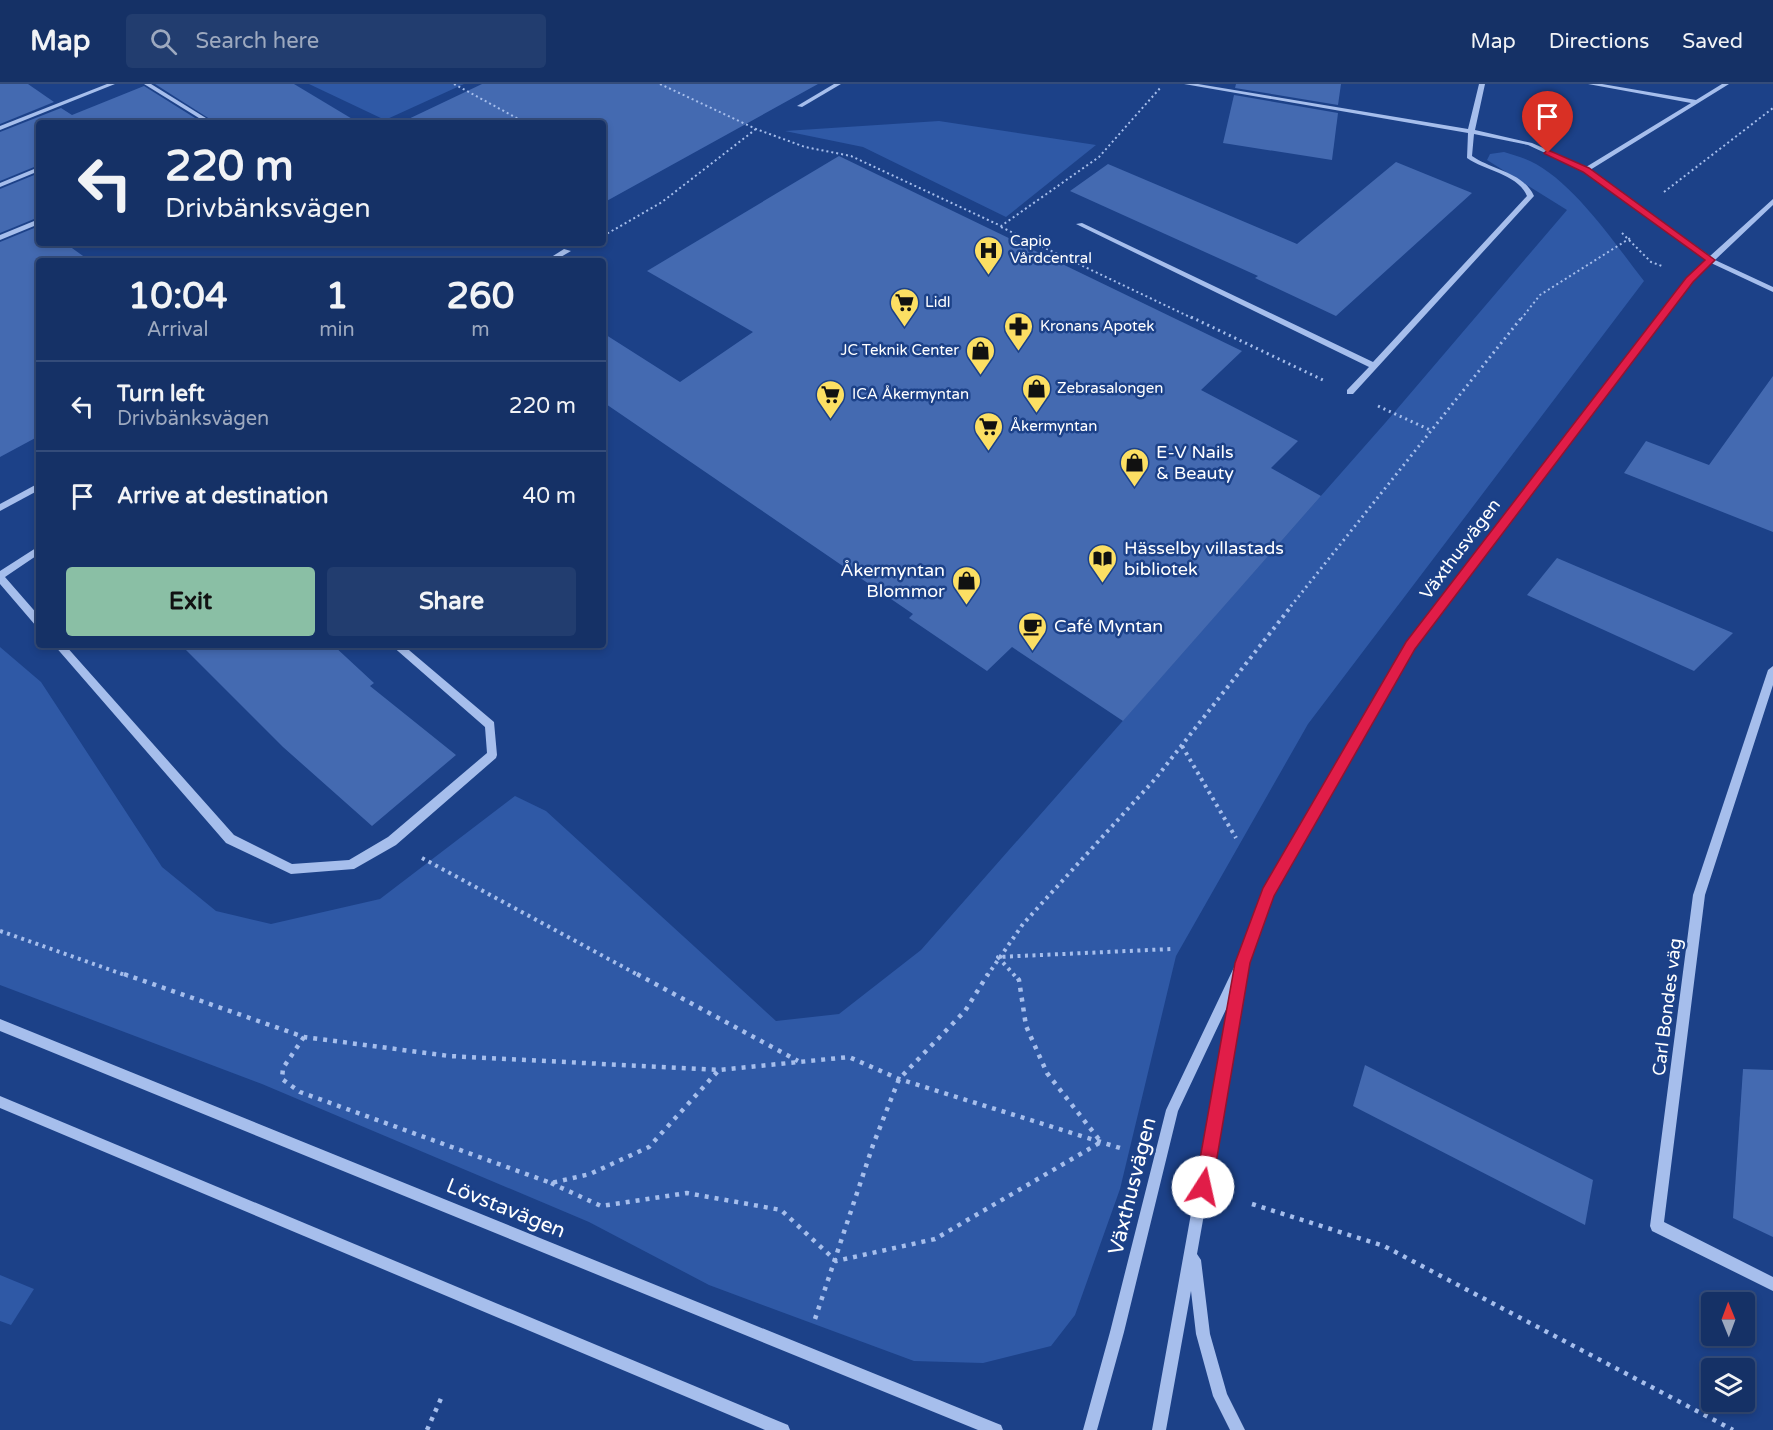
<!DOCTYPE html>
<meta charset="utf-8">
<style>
body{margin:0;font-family:"Varela Round",sans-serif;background:#223d6f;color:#f1f3f6;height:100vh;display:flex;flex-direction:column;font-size:22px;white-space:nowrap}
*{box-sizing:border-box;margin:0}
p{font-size:20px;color:#9da9bf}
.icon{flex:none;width:33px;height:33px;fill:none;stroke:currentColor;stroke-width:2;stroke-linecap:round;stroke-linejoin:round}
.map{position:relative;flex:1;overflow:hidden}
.sheet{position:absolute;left:36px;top:174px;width:570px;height:390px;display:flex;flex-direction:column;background:#153166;border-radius:6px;box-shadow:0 3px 9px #0003,0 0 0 2px #344c7a}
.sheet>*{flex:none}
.guide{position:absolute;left:36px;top:36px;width:570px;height:126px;border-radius:6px;box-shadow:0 3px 9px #0003,0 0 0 2px #344c7a;background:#153166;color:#f1f3f6;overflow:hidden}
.needle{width:39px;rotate:359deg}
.controls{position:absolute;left:1701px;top:1208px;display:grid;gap:12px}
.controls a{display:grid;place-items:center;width:54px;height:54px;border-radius:6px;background:#153166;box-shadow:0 3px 9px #0003,0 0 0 2px #344c7a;font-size:30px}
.pin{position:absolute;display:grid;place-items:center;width:51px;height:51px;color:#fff;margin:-62px -26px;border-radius:50% 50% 50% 0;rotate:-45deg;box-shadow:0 0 6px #0007}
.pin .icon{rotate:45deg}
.me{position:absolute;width:66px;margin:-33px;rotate:10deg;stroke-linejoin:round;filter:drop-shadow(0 0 4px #0008)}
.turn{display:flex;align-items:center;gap:21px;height:126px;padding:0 30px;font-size:27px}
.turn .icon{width:78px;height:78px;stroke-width:2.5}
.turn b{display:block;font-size:42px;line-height:51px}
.eta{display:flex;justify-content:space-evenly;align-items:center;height:102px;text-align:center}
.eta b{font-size:36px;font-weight:800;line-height:42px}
.action{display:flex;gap:12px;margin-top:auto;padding:12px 30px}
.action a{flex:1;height:69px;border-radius:6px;background:#8abfa5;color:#111;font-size:24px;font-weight:800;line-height:69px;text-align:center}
.action a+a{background:#223d6f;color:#f1f3f6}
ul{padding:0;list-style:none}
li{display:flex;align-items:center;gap:18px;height:90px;padding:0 30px;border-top:2px solid #344c7a}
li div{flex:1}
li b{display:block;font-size:22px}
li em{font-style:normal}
header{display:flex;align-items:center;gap:36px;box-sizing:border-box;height:84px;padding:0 30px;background:#153166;border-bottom:2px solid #344c7a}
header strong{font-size:28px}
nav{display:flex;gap:33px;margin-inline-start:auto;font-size:21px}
.search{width:420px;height:54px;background:#223d6f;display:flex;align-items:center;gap:15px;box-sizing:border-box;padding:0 21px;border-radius:6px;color:#9da9bf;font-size:22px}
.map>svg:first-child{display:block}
.green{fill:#2f59a6}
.building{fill:#446ab1}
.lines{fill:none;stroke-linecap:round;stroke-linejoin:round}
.path-far3{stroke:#a6beec;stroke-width:2;stroke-dasharray:2 3;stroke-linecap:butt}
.path-far2{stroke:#a6beec;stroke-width:3;stroke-dasharray:2 4;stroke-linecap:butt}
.path-far1{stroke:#a6beec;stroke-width:4;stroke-dasharray:3 4.5;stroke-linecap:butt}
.path{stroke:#a6beec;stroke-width:4.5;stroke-dasharray:4 6;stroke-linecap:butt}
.minor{fill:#a6beec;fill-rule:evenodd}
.route{fill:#e11d48;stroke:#92132f;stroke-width:1.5}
.labels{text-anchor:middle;stroke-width:5;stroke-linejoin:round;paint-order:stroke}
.far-poi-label{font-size:15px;fill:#fff;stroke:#1c4188;text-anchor:start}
.poi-label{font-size:18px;fill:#fff;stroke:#1c4188;text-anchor:start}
.street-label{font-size:18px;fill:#fff;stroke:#1c4188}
.near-street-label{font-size:21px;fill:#fff;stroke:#1c4188}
</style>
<header>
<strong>Map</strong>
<div class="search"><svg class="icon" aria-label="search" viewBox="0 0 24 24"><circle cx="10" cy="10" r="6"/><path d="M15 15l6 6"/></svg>Search here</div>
<nav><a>Map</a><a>Directions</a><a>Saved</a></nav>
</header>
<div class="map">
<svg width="1773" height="1346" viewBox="0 0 1773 1346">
<rect width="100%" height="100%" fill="#1c4188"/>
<g class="green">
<path d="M309,0H464L385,36Z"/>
<path d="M939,37L1096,61L1006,133L863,63L785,47Z"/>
<path d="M1504,68C1513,71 1522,73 1530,77C1573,97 1615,160 1644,197L1308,640L1176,872L1120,1105L1075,1231L1051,1262L983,1279L914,1277L709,1201L589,1138L262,1000L0,901V563L41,598L162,783L216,827L271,840L380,815L515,712L546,727L776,937L839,930L921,866L1386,338L1567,126L1487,76L1490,70Z"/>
<path d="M0,1191L34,1205L11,1241L0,1237Z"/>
</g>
<g class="building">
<path d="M0,0H28L54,18L0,40Z"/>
<path d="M155,0H294L359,39H216Z"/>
<path d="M482,0H818L603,119V39H400Z"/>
<path d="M1236,0H1341L1338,21L1235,4Z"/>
<path d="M144,2L203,39H39V81L0,97V48L61,24L72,31Z"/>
<path d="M1234,11L1338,29L1332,76L1223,59Z"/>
<path d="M839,72L1242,267L1201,306L1298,357L1271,384L1321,412L1123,637L1012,563L987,587L909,534L913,530L603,318V249L680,298L753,248L647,187Z"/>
<path d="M1396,78L1472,109L1336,232L1255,194L1258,192L1070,107L1108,80L1297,160Z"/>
<path d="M39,89V133L0,149V105Z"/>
<path d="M39,142V159H65L90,177H39V352L0,373V158Z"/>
<path d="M1773,292V448L1624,389L1646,357L1709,381Z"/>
<path d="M1557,474L1733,549L1694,587L1527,511Z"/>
<path d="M181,561H333L374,599L370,602L456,671L372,742L283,663Z"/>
<path d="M1365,981L1593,1096L1585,1141L1353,1022Z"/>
<path d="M1743,985L1773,986V1153L1733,1134Z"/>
</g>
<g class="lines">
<g class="path-far3">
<path d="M454,0L524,38"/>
<path d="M660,0L756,45L805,63L851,72L1001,142L1099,73L1161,3"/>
<path d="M1664,108L1773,24"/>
<path d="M1001,143L1194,235"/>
<path d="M1622,149L1651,178L1662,182"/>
<path d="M603,152L662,118L756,45"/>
<path d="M518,159L526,163"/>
<path d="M1521,235L1540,211L1632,153"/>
</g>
<g class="path-far2">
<path d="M1191,233L1325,297"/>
<path d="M1378,322L1430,346"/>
<path d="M1287,527L1522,233"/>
</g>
<g class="path-far1">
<path d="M1182,662L1236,754"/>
<path d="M422,774L640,892"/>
<path d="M0,847L128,892"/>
<path d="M987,892L1023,840L1156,694L1289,525"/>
<path d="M1015,892L998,873L1171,865"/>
</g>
<g class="path">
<path d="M124,890L304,953L449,972L719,986L849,973L899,995L1120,1064"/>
<path d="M637,890L798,977"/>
<path d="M304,953L283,984L282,995L300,1008L551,1099L590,1090L649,1063L718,987"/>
<path d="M551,1099L601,1122L687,1109L781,1126L836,1177L935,1155L1101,1058L1047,989L1026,942L1019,896L1014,890"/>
<path d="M1252,1120L1384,1162L1733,1346"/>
<path d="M815,1235L873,1061L899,995L965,927L988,890"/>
<path d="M427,1346L443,1310"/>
</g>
<g class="minor">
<path d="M107,0H115L0,46V42Z"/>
<path d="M144,0H151L214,39H207Z"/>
<path d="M834,0H841L802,23L797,22Z"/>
<path d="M1184,0H1198L1468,45L1479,0H1485L1475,46L1532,59L1586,83L1691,19L1588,0H1602L1696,16L1722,0H1729L1590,86L1710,172L1773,115V121L1715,176L1773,203V208L1711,179L1692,198L1414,565L1273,811L1244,888L1246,892L1197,1170L1201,1176L1210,1250L1227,1310L1245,1346H1230L1213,1312L1196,1250L1191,1207L1166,1346H1152L1229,919L1178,1027L1124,1248L1097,1346H1083L1110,1248L1166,1026L1237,877L1264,805L1408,559L1686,194L1706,176L1584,87L1528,61L1474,50L1472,72C1492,86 1523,88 1534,112L1353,310H1347V306L1369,283L1076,140L1082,139L1373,278L1527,112C1518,90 1485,87 1467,74L1468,49Z"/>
<path d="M39,83V87L0,103V99Z"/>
<path d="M39,135V140L0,156V151Z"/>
<path d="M564,165L571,167L554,177H545Z"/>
<path d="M39,399V406L0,427V420Z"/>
<path d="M39,462V470L5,493L39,532V543L36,542L0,500V487Z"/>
<path d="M54,561H65L234,751L292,780L349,776L388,753L487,669L485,643L391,561H403L494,638L497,671L496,674L396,761L354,785L291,790L226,759Z"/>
<path d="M1773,582V601L1705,811L1664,1138L1773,1193V1207L1652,1147L1650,1142L1693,811L1768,586Z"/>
<path d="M0,935L996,1339L1001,1341L1003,1346H978L0,947Z"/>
<path d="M0,1012L788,1341L790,1346H765L0,1024Z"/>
</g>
</g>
<path class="route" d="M1548,66L1589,84L1715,176L1693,198L1415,565L1274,812L1250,879L1212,1103L1210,1109L1203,1112L1197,1109L1195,1103L1235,879L1263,804L1406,558L1686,194L1705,176L1583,88L1545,70L1544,69Z"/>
<defs>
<symbol id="hospital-pin" viewBox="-11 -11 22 30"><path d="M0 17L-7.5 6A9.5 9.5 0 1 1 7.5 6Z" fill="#fcdf63" stroke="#1c4188"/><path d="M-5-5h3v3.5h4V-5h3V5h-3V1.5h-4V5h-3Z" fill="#111"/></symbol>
<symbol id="supermarket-pin" viewBox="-11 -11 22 30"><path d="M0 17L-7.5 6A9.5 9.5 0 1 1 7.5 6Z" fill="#fcdf63" stroke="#1c4188"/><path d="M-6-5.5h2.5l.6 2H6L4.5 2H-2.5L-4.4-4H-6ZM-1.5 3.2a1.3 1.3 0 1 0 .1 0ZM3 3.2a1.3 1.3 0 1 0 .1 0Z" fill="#111"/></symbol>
<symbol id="pharmacy-pin" viewBox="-11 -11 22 30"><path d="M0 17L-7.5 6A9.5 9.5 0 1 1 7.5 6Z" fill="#fcdf63" stroke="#1c4188"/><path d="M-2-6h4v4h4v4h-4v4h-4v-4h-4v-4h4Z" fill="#111"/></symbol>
<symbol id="shop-pin" viewBox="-11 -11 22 30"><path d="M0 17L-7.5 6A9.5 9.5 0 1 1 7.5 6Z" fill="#fcdf63" stroke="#1c4188"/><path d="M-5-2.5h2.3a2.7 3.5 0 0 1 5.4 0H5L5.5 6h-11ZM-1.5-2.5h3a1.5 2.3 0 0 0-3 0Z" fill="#111"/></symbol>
<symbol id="library-pin" viewBox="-11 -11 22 30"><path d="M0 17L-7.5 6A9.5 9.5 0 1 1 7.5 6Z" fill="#fcdf63" stroke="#1c4188"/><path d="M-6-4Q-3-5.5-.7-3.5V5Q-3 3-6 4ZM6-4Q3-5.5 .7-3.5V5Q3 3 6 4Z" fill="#111"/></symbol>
<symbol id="cafe-pin" viewBox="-11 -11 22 30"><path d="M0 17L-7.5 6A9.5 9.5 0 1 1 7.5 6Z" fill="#fcdf63" stroke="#1c4188"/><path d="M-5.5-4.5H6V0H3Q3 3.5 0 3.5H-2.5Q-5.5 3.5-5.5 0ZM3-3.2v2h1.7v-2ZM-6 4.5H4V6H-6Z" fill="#111"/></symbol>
</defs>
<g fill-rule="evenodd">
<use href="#hospital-pin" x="972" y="150" width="33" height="45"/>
<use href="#supermarket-pin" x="888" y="202" width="33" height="45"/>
<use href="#pharmacy-pin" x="1002" y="226" width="33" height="45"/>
<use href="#shop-pin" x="964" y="250" width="33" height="45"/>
<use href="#shop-pin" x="1020" y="288" width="33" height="45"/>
<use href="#supermarket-pin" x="814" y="294" width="33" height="45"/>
<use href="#supermarket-pin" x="972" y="326" width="33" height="45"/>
<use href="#shop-pin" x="1118" y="362" width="33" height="45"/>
<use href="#library-pin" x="1086" y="458" width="33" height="45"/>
<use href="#shop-pin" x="950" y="480" width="33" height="45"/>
<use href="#cafe-pin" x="1016" y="526" width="33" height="45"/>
</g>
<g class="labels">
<g class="far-poi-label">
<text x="1010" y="162">Capio<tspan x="1010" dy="17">Vårdcentral</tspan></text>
<text x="925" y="223">Lidl</text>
<text x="1040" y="247">Kronans Apotek</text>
<text x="959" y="271" text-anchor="end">JC Teknik Center</text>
<text x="1057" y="309">Zebrasalongen</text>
<text x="852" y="315">ICA Åkermyntan</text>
<text x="1010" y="347">Åkermyntan</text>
</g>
<g class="poi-label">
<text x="1156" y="374">E-V Nails<tspan x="1156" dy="21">&amp; Beauty</tspan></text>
<text x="1124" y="470">Hässelby villastads<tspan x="1124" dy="21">bibliotek</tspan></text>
<text x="945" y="492" text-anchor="end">Åkermyntan<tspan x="945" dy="21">Blommor</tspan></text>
<text x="1054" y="548">Café Myntan</text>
</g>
<g class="street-label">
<text transform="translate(1460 465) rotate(-53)" y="6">Växthusvägen</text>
<text transform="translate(1667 923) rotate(-83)" y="6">Carl Bondes väg</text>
</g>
<g class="near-street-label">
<text transform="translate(1132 1102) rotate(-76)" y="7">Växthusvägen</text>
<text transform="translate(506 1124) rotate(22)" y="7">Lövstavägen</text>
</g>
</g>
</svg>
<div class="controls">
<a><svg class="needle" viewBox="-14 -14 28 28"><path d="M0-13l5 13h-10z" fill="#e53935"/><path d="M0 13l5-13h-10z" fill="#9da9bf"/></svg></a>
<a><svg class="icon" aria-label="layers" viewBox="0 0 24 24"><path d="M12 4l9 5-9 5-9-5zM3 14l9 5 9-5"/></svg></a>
</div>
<div class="pin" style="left:1548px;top:69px;background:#d93025"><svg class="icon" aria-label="arrive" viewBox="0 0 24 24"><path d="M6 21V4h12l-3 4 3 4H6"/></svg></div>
<svg class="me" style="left:1203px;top:1103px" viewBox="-20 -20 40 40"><circle r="19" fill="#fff"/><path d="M0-13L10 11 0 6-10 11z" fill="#e11d48"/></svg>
<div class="guide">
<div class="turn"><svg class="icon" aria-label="left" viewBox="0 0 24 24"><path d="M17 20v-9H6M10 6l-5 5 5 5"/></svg><div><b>220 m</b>Drivbänksvägen</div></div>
</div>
<section class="sheet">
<div class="eta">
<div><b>10:04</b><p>Arrival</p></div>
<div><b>1</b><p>min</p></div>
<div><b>260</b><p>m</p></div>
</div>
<ul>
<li><svg class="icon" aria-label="left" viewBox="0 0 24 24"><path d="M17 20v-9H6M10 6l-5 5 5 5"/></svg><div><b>Turn left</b><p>Drivbänksvägen</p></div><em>220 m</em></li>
<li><svg class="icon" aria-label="arrive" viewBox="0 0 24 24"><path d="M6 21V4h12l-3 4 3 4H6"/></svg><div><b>Arrive at destination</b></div><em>40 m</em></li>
</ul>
<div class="action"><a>Exit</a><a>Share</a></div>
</section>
</div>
